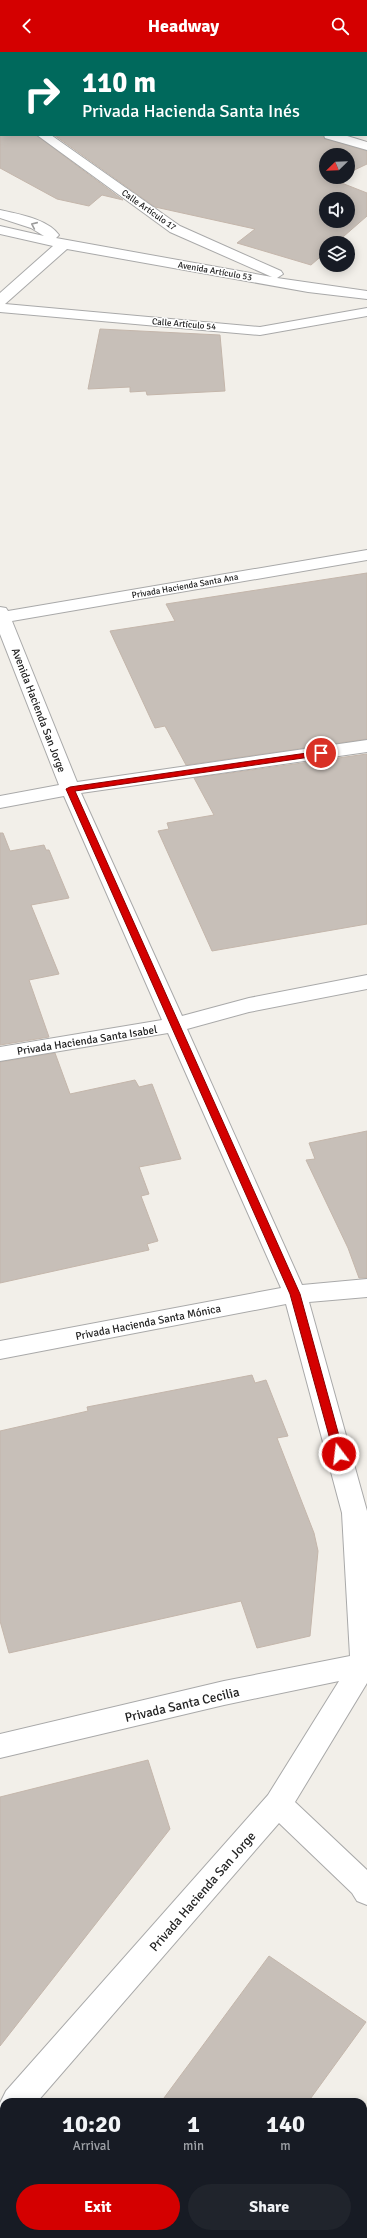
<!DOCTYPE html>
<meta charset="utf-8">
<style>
body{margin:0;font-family:Signika,sans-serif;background:#20242c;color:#f1f3f6;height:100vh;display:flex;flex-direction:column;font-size:15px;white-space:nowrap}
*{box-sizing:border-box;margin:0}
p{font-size:13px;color:#9ea1a6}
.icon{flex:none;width:22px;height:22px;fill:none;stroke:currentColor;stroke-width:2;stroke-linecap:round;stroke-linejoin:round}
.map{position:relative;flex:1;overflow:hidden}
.panel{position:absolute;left:0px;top:2046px;width:367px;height:140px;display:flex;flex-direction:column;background:#171b24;border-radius:12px 12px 0 0;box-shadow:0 2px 10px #0003}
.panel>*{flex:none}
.hud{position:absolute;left:0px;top:0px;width:367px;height:84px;box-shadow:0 2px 10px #0003;background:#00695c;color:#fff;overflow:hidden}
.needle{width:26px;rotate:247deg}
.buttons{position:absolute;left:319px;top:96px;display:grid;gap:8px}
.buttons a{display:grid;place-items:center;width:36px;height:36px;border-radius:50%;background:#171b24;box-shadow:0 2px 10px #0003;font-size:20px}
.pin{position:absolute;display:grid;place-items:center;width:34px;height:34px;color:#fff;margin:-17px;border:2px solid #fff;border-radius:50%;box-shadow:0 1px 4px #0007}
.me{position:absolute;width:44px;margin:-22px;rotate:345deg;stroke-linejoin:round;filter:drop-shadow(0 0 3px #0008)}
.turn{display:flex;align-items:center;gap:14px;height:84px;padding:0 16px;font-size:18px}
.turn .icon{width:52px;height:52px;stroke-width:2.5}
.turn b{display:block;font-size:28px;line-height:34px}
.eta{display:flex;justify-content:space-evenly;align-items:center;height:68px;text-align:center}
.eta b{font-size:24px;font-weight:800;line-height:28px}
.primary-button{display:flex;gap:8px;margin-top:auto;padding:8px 16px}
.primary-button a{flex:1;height:46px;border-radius:24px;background:#d40000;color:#fff;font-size:16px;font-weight:800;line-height:46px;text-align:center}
.primary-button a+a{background:#20242c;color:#f1f3f6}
header{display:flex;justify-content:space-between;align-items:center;height:52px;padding:0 16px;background:#d40000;color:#fff;font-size:18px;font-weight:800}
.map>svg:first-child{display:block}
.building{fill:#c7bfb8;stroke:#c4b6ab;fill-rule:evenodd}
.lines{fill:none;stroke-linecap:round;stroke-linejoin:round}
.minor-casing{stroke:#a9a9a9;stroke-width:2}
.minor{fill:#fff;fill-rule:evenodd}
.oneway{stroke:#9c9c9c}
.route{fill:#d40000;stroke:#8a0000}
.labels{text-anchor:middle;stroke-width:3;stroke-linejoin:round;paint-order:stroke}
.far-street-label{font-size:9px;fill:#222;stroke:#fff}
.street-label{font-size:11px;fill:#222;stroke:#fff}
.near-street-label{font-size:13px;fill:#222;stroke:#fff}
</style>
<header><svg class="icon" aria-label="back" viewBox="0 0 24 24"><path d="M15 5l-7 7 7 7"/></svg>Headway<svg class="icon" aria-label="search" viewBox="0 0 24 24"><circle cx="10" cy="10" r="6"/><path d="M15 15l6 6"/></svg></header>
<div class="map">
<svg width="367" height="2186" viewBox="0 0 367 2186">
<rect width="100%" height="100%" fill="#f2efe9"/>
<g class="building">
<path d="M0,83H36L123,148L102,143L89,154L57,147L0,116Z"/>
<path d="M54,83H323L325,87L367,99V112L348,121V103H326V125H340L334,128L367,141V164L336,191H326V200L311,213L237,191L255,177L155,155ZM326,147H348V169H326Z"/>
<path d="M100,277L220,283L225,339L147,343L146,339L130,340V335L88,337Z"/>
<path d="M367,521V687L186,713L165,674L155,676L110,579L175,569L166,552Z"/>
<path d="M367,702V872L212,899L158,779L169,777L167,771L214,763L194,726Z"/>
<path d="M0,781H3L10,799L44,793L46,798H49L69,846L31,853L59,922L29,928L49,985L0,993Z"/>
<path d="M55,1001L70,1042L135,1028L139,1035L152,1032L181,1107L139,1115L149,1142L141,1144L158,1189L147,1192L149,1198L0,1231V1010Z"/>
<path d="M367,1079V1226H359L348,1196L306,1108L315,1107L309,1091Z"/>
<path d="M252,1323L255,1331L266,1328L288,1384L277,1386L314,1481L318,1499L310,1584L257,1596L241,1549L9,1601L0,1569V1379L88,1359L87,1355Z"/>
<path d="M148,1708L170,1777L0,1994V1745Z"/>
<path d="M269,1904L366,1970L308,2050H161Z"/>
</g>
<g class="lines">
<defs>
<g id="minor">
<rect x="3" y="0" width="12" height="1"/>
<path d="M100,0H113L114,1H101Z"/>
<path d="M200,0H220L221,1H201Z"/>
<rect x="366" y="15" width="1" height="8"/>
<path d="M37,83H51L180,174L281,219L283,222L277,226L367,239V247L308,240L67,197L5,252L260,275L367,256V264L260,283L0,260V241L53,194L0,182V174L44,184L31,176L0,166V158C18,162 48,167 59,183L56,186L272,225L170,180Z"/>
<path d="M324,83H344L367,90V98L325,86Z"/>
<path d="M367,498V508L12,569L77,730L367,688V700L81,741L182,964L249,946L367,923V937L249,960L187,977L302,1233L367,1227V1245L309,1250L367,1459V1631L295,1750L367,1818V1853L357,1849L352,1841L279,1771L37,2050H4V2084L0,2085V2051L6,2039L268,1743L339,1629L224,1653L0,1706V1682L224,1629L350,1604L342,1461L286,1252L0,1307V1289L281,1236L168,981L0,1009V995L162,968L64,744L0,756V744L59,733L0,582V555L6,556L8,559Z"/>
</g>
</defs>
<use href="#minor" class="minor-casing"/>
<use href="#minor" class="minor"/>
</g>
<defs><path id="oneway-chevron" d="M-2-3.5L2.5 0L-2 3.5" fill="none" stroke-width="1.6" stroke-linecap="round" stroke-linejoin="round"/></defs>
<use class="oneway" href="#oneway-chevron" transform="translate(34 173) rotate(-156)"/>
<path class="route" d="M321,699L325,701L324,703L75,739L300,1242L344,1402L339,1407L334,1402L290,1242L66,737L70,735Z"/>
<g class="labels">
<g class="far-street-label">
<text transform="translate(149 158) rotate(35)" y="3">Calle Artículo 17</text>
<text transform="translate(215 219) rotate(10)" y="3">Avenida Artículo 53</text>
<text transform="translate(184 272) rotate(5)" y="3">Calle Artículo 54</text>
<text transform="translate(185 534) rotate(-10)" y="3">Privada Hacienda Santa Ana</text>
</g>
<g class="street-label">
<text transform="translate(39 658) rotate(69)" y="4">Avenida Hacienda San Jorge</text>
<text transform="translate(87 988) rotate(-9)" y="4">Privada Hacienda Santa Isabel</text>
<text transform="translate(148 1270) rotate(-11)" y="4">Privada Hacienda Santa Mónica</text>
</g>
<g class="near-street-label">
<text transform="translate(182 1652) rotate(-13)" y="5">Privada Santa Cecilia</text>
<text transform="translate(202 1839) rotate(-49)" y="5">Privada Hacienda San Jorge</text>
</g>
</g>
</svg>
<div class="buttons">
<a><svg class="needle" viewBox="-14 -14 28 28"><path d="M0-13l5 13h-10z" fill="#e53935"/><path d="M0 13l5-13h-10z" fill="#9ea1a6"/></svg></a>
<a><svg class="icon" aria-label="sound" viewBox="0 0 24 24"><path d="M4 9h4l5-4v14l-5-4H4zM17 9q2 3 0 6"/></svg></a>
<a><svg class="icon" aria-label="layers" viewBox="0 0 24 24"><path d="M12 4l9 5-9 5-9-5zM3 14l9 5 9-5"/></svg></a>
</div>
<div class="pin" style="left:321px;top:701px;background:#d93025"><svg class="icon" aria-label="arrive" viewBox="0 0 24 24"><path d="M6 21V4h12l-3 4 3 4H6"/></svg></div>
<svg class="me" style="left:339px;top:1402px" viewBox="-20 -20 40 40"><circle r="17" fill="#d40000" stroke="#fff" stroke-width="3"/><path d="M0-11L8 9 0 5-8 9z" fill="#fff"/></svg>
<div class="hud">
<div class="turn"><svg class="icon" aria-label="right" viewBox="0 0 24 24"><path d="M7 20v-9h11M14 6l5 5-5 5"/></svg><div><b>110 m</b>Privada Hacienda Santa Inés</div></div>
</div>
<section class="panel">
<div class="eta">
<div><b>10:20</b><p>Arrival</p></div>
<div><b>1</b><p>min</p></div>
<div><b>140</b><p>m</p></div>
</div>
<div class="primary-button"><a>Exit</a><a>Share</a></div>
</section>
</div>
